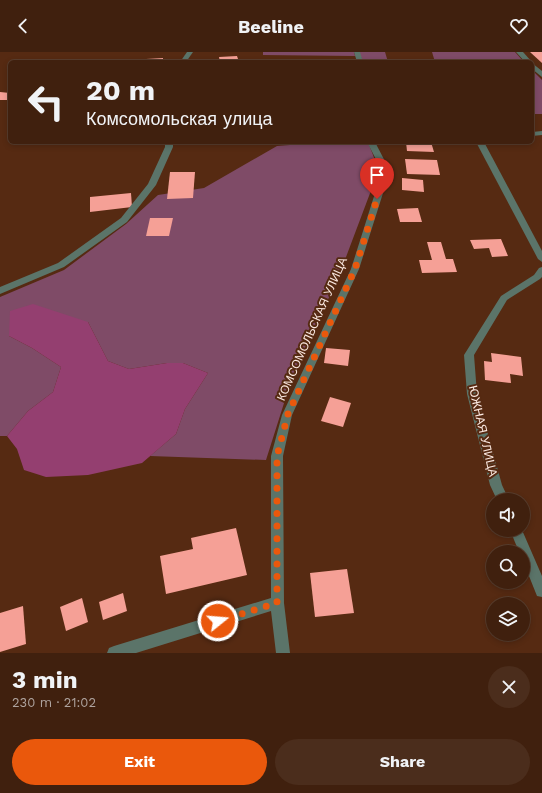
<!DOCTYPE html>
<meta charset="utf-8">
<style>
body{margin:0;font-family:"Work Sans",sans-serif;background:#4b2d1c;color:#f1f3f6;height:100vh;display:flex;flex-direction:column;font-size:15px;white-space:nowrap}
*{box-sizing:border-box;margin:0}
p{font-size:13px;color:#aea39e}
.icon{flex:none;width:22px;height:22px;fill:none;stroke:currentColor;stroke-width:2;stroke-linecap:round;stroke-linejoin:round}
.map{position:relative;height:601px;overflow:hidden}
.sheet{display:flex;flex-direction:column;background:#40200e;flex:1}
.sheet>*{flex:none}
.banner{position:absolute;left:8px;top:8px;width:526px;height:84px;border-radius:6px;box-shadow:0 2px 6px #0003,0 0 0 1px #593e2e;background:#40200e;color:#f1f3f6;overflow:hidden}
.controls{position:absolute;left:486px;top:441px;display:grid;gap:8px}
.controls a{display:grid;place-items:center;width:44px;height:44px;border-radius:50%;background:#40200e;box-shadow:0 2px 6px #0003,0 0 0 1px #593e2e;font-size:20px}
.pin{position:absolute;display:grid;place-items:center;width:34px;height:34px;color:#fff;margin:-41px -17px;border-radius:50% 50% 50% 0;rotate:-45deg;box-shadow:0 0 4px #0007}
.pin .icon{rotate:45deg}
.me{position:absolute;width:44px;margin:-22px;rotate:73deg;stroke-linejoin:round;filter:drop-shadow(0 0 3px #0008)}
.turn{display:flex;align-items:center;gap:14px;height:84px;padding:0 12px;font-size:18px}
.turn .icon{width:52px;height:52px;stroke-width:2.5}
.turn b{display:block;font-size:28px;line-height:34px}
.round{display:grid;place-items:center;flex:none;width:42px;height:42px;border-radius:21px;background:#4b2d1c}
.summary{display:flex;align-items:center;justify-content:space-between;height:68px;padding:0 12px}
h1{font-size:24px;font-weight:700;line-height:30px}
.cta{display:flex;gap:8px;margin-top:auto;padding:8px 12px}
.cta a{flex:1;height:46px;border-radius:24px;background:#ea580c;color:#fff;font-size:16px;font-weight:700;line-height:46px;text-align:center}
.cta a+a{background:#4b2d1c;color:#f1f3f6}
header{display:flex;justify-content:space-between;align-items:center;height:52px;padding:0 12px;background:#40200e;font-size:18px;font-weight:700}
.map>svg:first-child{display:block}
.green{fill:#7f4b67}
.forest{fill:#943f70}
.building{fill:#f5a096}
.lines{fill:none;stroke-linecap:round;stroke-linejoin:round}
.street{fill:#5b7469;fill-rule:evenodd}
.route{stroke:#ea580c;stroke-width:7;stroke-dasharray:0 12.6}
.labels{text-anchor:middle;stroke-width:4;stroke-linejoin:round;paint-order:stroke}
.street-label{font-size:12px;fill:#fbe9e1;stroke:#562a12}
</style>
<header><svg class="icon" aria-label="back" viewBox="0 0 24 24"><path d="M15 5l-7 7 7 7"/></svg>Beeline<svg class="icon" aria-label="heart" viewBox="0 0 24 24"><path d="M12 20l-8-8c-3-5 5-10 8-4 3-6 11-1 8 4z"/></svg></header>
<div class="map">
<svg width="542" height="601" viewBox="0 0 542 601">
<rect width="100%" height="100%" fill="#562a12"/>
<g class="green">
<path d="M263,0H354L355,4L263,3Z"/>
<path d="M359,0H385L388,10H363Z"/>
<path d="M432,0H515L524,10H435Z"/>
<path d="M532,18L542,28V62H532Z"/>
<path d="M328,90H368L378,116L375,128L337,229L318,268L285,348L266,408L150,404L176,382L185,357L208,321L183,311H167L129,317L108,309L88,270L9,284L32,296L61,315L53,340L28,359L7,384H0V245L64,218L126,172L158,143L204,136L277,94Z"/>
</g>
<path class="forest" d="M33,252L88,270L108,309L129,317L167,311H183L208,321L185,357L176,382L142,411L88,423L46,425L24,418L17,397L7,384L28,359L53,340L61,315L32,296L9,284L10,259Z"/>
<g class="building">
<path d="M530,0H542V11Z"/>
<path d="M237,4L239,10H220L219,5Z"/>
<path d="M163,6V10H146V7Z"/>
<path d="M0,40L10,41L8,48H0Z"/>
<path d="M406,90H431L434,100L407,99Z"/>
<path d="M405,107L437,108L440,123L407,122Z"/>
<path d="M170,120H195L193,146L167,147Z"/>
<path d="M402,126L423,128L424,140L402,138Z"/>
<path d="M131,141L132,155L90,160V145Z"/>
<path d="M418,156L422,170H400L397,157Z"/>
<path d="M150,166H173L169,184H146Z"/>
<path d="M501,187L508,204L492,205L489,196L474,197L470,188Z"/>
<path d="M427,190H441L446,207H453L457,220L422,221L419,208H432Z"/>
<path d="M326,296L350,298L348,314L324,311Z"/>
<path d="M491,301L521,305L523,324L510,322L511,331L485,328L484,309L492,310Z"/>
<path d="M330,345L351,351L343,375L321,369Z"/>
<path d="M236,476L247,523L166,542L160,504L193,497L191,486Z"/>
<path d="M347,517L354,561L315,565L310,521Z"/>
<path d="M123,541L127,559L103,568L99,550Z"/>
<path d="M82,546L88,570L66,579L60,555Z"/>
<path d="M23,554L26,592L0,600V561Z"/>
</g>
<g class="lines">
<g class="street">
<path d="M187,0H193L186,10H180Z"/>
<path d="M354,0H360L363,10H357Z"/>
<path d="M516,0H523L532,10H525Z"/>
<path d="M532,11L542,19V25L532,17Z"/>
<path d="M542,79V83L532,84V80Z"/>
<path d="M165,90H173V95L156,133L127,170L64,215L0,242V235L58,211L121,166L148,132L165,95Z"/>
<path d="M367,90H375L390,119L359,217L292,363L283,404L284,551L290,601H276L271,559L136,601H107L109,596L114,594L271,546V404L282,363L351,217L382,119Z"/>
<path d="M476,90H484L542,199V210L538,207Z"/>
<path d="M542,215V225L540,227L507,248L474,303L477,342L502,433L509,448H497L490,433L467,342L464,303L501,244L534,223L539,216Z"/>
<path d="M510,478H522L542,524V545L537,544L523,509V500H519Z"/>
</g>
</g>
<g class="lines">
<path class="route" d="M218,569L277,551V404L288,362L355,217L377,147"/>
</g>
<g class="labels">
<g class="street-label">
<text transform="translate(312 277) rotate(-66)" y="4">КОМСОМОЛЬСКАЯ УЛИЦА</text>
<text transform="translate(483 379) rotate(77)" y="4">ЮЖНАЯ УЛИЦА</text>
</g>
</g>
</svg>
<div class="controls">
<a><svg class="icon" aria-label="sound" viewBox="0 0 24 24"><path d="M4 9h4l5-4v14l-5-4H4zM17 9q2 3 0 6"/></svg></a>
<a><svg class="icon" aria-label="search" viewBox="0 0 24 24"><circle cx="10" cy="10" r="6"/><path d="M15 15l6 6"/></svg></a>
<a><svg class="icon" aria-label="layers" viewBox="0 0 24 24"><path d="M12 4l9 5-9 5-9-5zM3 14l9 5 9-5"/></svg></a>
</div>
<div class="pin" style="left:377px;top:147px;background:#d93025"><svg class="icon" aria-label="arrive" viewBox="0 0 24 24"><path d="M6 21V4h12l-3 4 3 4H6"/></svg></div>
<svg class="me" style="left:218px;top:569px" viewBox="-20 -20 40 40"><circle r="17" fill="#ea580c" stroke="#fff" stroke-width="3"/><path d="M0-11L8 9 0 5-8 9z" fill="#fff"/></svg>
<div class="banner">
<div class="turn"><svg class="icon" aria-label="left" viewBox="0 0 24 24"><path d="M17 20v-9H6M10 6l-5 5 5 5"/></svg><div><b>20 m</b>Комсомольская улица</div></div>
</div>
</div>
<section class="sheet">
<div class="summary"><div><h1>3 min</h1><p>230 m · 21:02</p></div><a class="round"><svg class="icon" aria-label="close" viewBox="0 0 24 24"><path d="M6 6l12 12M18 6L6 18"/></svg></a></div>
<div class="cta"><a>Exit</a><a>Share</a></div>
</section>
